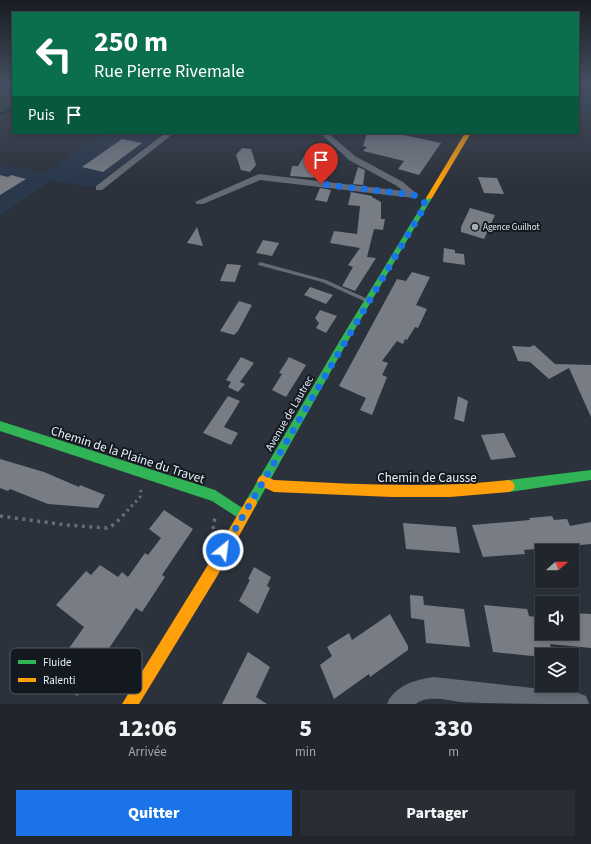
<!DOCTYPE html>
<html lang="fr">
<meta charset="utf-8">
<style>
body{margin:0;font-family:"Source Sans 3",sans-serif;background:#292e35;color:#f1f3f6;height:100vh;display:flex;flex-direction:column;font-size:15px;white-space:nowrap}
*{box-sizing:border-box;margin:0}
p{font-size:13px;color:#a2a5aa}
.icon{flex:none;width:22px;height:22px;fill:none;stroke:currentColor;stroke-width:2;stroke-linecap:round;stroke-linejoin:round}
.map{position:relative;height:704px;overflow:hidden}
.side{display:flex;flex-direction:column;background:#21262d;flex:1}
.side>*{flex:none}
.hud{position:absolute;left:12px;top:12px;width:567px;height:122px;border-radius:0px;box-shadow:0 2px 6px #0003,0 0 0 1px #3e4349;background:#0b6e4f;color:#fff;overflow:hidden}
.needle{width:26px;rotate:70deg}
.fabs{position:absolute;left:535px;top:544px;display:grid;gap:8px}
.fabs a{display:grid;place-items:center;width:44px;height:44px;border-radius:0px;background:#21262d;box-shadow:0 2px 6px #0003,0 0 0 1px #3e4349;font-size:20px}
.pin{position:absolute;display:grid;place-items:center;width:34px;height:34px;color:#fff;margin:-41px -17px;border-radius:50% 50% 50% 0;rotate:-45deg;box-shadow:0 0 4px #0007}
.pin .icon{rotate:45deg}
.me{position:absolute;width:44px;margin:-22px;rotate:29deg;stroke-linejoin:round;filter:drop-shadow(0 0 3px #0008)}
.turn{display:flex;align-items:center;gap:14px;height:84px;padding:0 16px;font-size:18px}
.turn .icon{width:52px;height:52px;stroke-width:2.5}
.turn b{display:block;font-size:28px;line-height:34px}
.then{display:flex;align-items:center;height:38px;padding:0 16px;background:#0003;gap:8px;font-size:15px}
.eta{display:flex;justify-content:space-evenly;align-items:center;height:68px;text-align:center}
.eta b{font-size:24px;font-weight:800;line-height:28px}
.action{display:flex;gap:8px;margin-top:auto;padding:8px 16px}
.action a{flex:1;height:46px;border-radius:0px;background:#1a73e8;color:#fff;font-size:16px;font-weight:800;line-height:46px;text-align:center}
.action a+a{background:#292e35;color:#f1f3f6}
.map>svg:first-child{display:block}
.built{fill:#2a384c}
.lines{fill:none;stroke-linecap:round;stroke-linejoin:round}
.stream{stroke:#071832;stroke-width:2}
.building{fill:#777c85}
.path-far1{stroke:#686e77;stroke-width:3;stroke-dasharray:2.5 3.5;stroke-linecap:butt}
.path{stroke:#686e77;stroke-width:3.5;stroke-dasharray:3 4.5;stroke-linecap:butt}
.lane{fill:#646b76;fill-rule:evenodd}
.street{fill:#646b76;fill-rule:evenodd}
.fast{fill:#30b455;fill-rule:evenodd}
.slow{fill:#ff9f0a;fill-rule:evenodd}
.route{stroke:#1a73e8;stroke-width:7;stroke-dasharray:0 12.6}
.poi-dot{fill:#a6aeb8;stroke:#141920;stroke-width:1.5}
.labels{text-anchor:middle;stroke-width:4;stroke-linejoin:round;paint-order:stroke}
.far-poi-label{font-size:9px;fill:#e8f0fb;stroke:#141920;text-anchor:start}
.street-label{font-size:11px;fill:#e8f0fb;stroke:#141920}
.near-street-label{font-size:13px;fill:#e8f0fb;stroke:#141920}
.key{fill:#141920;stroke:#545a62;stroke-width:1}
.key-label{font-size:11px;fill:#e8f0fb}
</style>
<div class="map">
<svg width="591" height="704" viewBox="0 0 591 704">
<rect width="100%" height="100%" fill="#2c323c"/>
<path class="built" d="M105,133L161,134L93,187L51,181L0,215V165L45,173Z"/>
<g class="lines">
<path class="stream" d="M0,114L13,108"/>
</g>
<g class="building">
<path d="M367,133H394L441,143L419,175L398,169L404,161L363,151L367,147L363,146Z"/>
<path d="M122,139L142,143L103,172L82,167Z"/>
<path d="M242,148L251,149L256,165L250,172L241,170L236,155Z"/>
<path d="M308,150L320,152L319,178L290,176L292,166H298Z"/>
<path d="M358,167L365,170L363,185L353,184Z"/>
<path d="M0,175L8,177L11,175L26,179L0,195Z"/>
<path d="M478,177L497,178L504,194L484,193Z"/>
<path d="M320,188L331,190L327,202L315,200Z"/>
<path d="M351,192L372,196V197L381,202V219H385L383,230L374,229L367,257L376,258L355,291L342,286L353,267L348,265L360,248L330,243L334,231L357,234L360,206L348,205Z"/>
<path d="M470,208L495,215L484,239L461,232V227Z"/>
<path d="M197,227L203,246L187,243Z"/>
<path d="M263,240L279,243L272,256L256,253Z"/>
<path d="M444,248L455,250V253L464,254L465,265L443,262Z"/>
<path d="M227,264L241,265L235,282L220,281Z"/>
<path d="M412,272L430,277L416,305L427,309L418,328L415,327L407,340L405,339L403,344L397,341L382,361L388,363L382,375L387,377L372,415L360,410L366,398L339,386L397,279L406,281Z"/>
<path d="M310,287L333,295L326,304L304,295Z"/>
<path d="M239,301L252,305L238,331L234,335L220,331Z"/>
<path d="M320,310L337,316L326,333L316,328L319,323L315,318Z"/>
<path d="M534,345L555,364L591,365V417L569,368L549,379L530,362L518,361L512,346L530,347Z"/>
<path d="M241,357L254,363L240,382L245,384L238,392L228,387L231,382L226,380Z"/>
<path d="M289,357L306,365L286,397L272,390L282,374L279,373Z"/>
<path d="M228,396L240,401L224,427L238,433L231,445L203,433Z"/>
<path d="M458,396L468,401L464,422L454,419Z"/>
<path d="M504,433L516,457L491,460L481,435Z"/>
<path d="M0,459L44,472L79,487L80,485L105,495L98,508L48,504L10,489L8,491L0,488Z"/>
<path d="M164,510L193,529L162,575L165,577L142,612L136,608L77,696L51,674L84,627L56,605L86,571L91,575L100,565L118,577L122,572L128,577L145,553L148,555L161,538L149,529Z"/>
<path d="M552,516L554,520L567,519L570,526L591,522V544L524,550L525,554L483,557L472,525L530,520L529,518Z"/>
<path d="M403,523L456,527L460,553L406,549Z"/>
<path d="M254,567L271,577L267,586L270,588L258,614L239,601L250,580L248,579Z"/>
<path d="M410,595L423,596L424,605L464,609L470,647L426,643L424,620L411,618Z"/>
<path d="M484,605L527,609L529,616L542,618V633H572V613L591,614V648L550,644L553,655H542V657L493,652Z"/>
<path d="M390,614L408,646V650L370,677L369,674L334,699L320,665L332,656L327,647L349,633L352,640Z"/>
<path d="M248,652L270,667L256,697L267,704H222Z"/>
</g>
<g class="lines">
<path class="path-far1" d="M127,511L140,497L141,490"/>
<g class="path">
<path d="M0,516L66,525L107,528L115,524L128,510"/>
<path d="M213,529L215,518"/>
</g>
<path class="lane" d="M260,262L326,280L370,300L371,301L368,303L366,302L322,282L258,265V264Z"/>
<g class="street">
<path d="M165,133H174L102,190H96V186Z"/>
<path d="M320,133H328L355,156L403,182L418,195L414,198L260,180L203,204H197L195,202L259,174L403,191L397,186L349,160Z"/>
<path d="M434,677L578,693L586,696L589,704C546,704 503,704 460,702C447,700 427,695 416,704H387C395,685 415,680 434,677Z"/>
</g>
<g class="fast">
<path d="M427,197L432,198L345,346L255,507L251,509L247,507L245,503L247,499L339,342Z"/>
<path d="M0,421L215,490L247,511L249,515L247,519L243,521L212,501L0,431Z"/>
<path d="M591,470V480L509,492L505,490L503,486L505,482L509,480Z"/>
</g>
<g class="slow">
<path d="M465,133H471L432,198L427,199L426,198Z"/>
<path d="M263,475L274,480C353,484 431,489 509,480L513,482L515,486L513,490L509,492L450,497H392L274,492L259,485L257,481L259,477Z"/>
<path d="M251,497L255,499L257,503L255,507L216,578L139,704H122L206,568L247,499Z"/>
</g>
</g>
<linearGradient id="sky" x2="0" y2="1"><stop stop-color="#181c21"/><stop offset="0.46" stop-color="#454f61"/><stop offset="1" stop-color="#454f61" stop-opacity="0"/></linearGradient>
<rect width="591" height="182" fill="url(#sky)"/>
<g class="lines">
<path class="route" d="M223,550L426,204L414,195L321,184"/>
</g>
<circle class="poi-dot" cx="475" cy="227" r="4"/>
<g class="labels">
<g class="far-poi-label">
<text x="483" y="230">Agence Guilhot</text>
</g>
<g class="street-label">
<text transform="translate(289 413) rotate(-60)" y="4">Avenue de Lautrec</text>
</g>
<g class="near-street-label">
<text transform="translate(128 454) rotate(18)" y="5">Chemin de la Plaine du Travet</text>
<text x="427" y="482">Chemin de Causse</text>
</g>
</g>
<rect x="10" y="648" width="132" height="46" rx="6" class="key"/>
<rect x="18" y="660" width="18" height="4" fill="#30b455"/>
<rect x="18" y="678" width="18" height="4" fill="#ff9f0a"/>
<g class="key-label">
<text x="43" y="666">Fluide</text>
<text x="43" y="684">Ralenti</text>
</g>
</svg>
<div class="fabs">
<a><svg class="needle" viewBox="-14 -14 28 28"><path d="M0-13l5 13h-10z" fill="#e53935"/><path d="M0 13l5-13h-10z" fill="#a2a5aa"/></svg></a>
<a><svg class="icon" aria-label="sound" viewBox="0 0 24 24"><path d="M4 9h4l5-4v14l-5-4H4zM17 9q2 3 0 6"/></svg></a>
<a><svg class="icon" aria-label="layers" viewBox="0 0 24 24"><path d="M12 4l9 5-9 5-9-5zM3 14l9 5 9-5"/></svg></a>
</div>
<div class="pin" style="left:321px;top:184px;background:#d93025"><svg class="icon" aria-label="arrive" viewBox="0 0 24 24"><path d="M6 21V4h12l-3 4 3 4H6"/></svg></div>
<svg class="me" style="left:223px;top:550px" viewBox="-20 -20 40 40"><circle r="17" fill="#1a73e8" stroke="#fff" stroke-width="3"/><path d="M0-11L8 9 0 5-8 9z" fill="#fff"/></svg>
<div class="hud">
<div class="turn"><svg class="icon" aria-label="left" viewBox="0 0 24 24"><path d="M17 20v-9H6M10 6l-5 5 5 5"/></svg><div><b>250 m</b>Rue Pierre Rivemale</div></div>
<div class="then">Puis<svg class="icon" aria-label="arrive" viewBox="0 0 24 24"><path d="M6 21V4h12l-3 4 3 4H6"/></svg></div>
</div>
</div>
<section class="side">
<div class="eta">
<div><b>12:06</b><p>Arrivée</p></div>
<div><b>5</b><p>min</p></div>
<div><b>330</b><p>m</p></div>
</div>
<div class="action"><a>Quitter</a><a>Partager</a></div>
</section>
